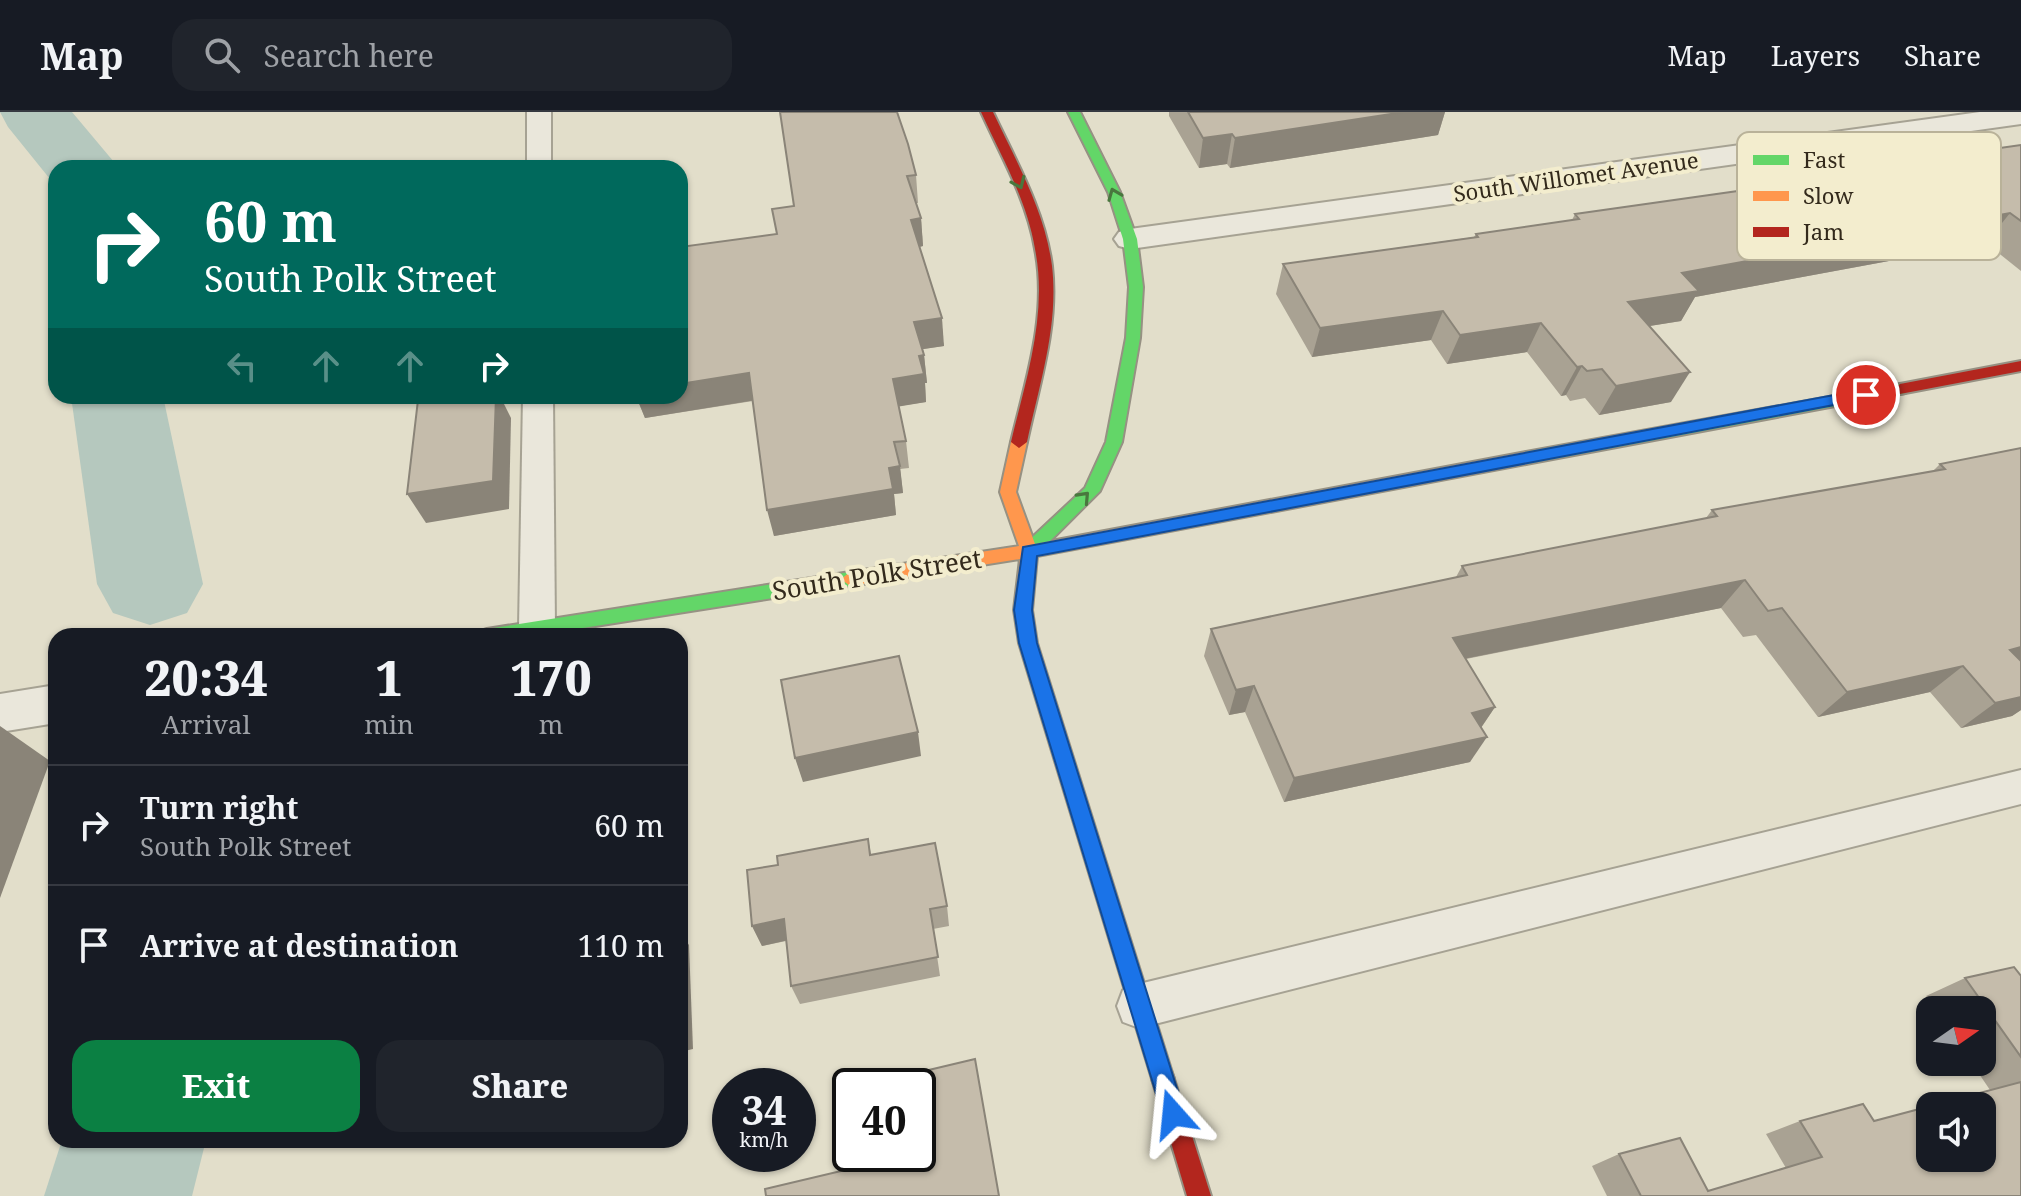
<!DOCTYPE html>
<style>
body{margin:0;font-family:"Noto Serif",serif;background:#20242c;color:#f1f3f6;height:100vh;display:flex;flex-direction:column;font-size:30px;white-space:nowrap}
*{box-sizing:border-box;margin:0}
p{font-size:26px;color:#9ea1a6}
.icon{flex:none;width:44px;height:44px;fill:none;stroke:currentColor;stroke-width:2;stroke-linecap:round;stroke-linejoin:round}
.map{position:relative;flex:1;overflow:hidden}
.panel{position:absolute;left:48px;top:516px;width:640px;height:520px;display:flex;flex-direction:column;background:#171b24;border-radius:24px;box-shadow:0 2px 6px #0004}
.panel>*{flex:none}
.guide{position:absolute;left:48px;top:48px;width:640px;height:244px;border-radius:24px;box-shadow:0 2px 6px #0004;background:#00695c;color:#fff;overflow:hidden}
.needle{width:52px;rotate:76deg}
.tools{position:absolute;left:1916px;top:884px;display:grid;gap:16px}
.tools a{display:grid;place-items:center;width:80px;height:80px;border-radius:16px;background:#171b24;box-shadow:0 2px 6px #0004;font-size:40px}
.speed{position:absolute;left:712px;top:956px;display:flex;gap:16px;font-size:40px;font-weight:700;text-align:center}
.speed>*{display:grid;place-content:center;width:104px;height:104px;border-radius:50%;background:#171b24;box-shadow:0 2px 6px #0004;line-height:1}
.speed small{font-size:20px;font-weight:400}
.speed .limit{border:4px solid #111;border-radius:12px;background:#fff;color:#111}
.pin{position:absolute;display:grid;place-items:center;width:68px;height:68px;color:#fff;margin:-34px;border:4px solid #fff;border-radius:50%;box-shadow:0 2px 8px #0007}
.me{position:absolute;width:88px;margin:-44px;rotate:342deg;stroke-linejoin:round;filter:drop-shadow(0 0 6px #0008)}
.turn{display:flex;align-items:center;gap:28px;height:168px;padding:0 24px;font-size:36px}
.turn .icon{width:104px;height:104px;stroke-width:2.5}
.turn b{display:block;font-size:56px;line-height:68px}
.lanes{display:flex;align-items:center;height:76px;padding:0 24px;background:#0003;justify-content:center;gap:40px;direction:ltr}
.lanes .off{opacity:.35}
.eta{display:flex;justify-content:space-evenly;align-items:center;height:136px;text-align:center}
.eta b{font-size:48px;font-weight:800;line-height:56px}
.primary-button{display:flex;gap:16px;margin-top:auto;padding:16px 24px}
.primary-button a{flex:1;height:92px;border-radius:24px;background:#0b8043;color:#fff;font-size:32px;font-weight:800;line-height:92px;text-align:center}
.primary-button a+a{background:#20242c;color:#f1f3f6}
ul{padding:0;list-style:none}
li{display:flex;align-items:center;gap:24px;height:120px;padding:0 24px;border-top:2px solid #363941}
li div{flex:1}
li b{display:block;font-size:30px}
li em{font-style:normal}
header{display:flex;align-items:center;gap:48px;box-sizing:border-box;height:112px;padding:0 40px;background:#171b24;border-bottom:2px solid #363941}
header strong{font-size:38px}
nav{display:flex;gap:44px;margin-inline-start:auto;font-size:28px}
.search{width:560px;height:72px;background:#20242c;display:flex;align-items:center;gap:20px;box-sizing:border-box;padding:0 28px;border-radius:24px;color:#9ea1a6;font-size:30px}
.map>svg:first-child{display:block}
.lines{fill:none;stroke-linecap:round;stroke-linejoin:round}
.river{fill:#b5c8be;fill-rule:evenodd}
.lane-casing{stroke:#a6a293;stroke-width:4}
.street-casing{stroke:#a6a293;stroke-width:4}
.fast-casing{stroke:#969183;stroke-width:4}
.slow-casing{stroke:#969183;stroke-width:4}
.jam-casing{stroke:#969183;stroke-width:4}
.lane{fill:#eae7db;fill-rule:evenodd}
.street{fill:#eae7db;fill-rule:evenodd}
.fast{fill:#63d668;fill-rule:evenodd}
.slow{fill:#ff974d;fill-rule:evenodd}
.jam{fill:#b3261e;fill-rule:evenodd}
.wall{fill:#a9a293}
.shaded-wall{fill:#8a8478}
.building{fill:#c5bcab;stroke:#8a8478;stroke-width:2;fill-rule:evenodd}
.oneway{stroke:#49773e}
.route{fill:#1a73e8;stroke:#114b97;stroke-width:2}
.labels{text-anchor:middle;stroke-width:8;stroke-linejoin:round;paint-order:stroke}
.far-street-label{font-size:22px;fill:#332a1c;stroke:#f3edce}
.street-label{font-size:26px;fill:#332a1c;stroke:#f3edce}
.key{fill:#f3edce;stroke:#b9b299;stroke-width:2}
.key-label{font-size:22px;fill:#332a1c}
</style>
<header>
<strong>Map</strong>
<div class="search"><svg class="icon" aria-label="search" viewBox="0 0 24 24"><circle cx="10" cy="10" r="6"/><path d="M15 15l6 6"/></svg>Search here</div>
<nav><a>Map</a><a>Layers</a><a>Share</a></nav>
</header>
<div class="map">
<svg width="2021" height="1084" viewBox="0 0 2021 1084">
<rect width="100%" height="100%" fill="#e2deca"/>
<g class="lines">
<g class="river">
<path d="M0,0H72L119,56H56L54,72L8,15Z"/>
<path d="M71,284H163L203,472L187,501L150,513L113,501L97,472Z"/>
<path d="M62,1028H206L192,1084H44Z"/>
</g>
<defs>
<g id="lane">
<rect x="527" y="0" width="24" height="56"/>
<path d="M523,284H553L555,516L551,524H523L519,516Z"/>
<path d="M2021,658V692L1139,916L1123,910L1117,894L1123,878L1139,872Z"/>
</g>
<g id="street">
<path d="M1980,0H2021V12L1130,137L1119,134L1114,127L1119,120L1130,117Z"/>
<path d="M56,573V611L0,620V582Z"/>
</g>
<g id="fast">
<path d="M1068,0H1080L1120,80L1137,127L1143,175L1140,226L1122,330L1100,379L1035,444L1029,445L1021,439L1023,434L1085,376L1106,330L1126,226L1129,175L1123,127L1108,80Z"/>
<path d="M1900,272L1907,277L1905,281L1526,352L1518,346L1526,340Z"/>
<path d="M850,460L859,467L850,474L532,524H478L481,519L487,517Z"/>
</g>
<path id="slow" d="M1019,324L1027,330L1016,380L1035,432L1526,340L1534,346L1526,352L1037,444L1032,498L1037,531L1174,967L1171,975L1163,978L1155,975L1152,967L1019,531L1014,498L1020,447L850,474L841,467L850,460L1019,434L1000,380L1011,330Z"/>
<g id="jam">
<path d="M981,0H993C1016,49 1045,99 1052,154C1059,214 1039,273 1027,330L1019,336L1011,330C1026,267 1048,202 1035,137C1027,88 1001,44 981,0Z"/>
<path d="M2021,249V259L1900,282L1893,277L1900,272Z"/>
<path d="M1163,956L1171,959L1174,967L1211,1084H1187L1152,967L1155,959Z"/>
</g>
</defs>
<use href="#lane" class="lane-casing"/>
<use href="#street" class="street-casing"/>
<use href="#fast" class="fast-casing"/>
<use href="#slow" class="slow-casing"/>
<use href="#jam" class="jam-casing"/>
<use href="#lane" class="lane"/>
<use href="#street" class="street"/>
<use href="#fast" class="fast"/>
<use href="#slow" class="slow"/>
<use href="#jam" class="jam"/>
</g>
<g class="wall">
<path d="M780,0L916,63L918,91H916L921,106L923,134L920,135L944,234L923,237L924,243L927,271H925L926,290L899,294L906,329L909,356L900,357L903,381L894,382L896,403L774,424L753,289L645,306L636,284H680L794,94Z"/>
<path d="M1169,0H1445L1438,23L1230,56L1227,52L1199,56L1169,4Z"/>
<path d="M2021,33V159L1986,131L1695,185L1681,209L1649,214L1671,290L1599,303L1585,286L1570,289L1566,283L1561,284L1527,240L1447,252L1431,228L1312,245L1276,182L1283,152L1474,125L1476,122L1572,108L1575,102L1757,76L1761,70Z"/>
<path d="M2021,336V598L2012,604L1961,616L1930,580L1818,605L1756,523L1743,525L1721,496L1466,547L1495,595L1481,616L1470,650L1284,690L1245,600L1229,603L1204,544L1211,517L1456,465L1462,454L1706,406L1712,398L1932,360L1940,352Z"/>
<path d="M868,727L871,742L947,794L949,814L933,817L940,864L800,892L791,874L786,829L762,834L752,814L778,753Z"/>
<path d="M2021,864V1084H1607L1592,1054L1619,1042L1708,1079L1786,1056L1766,1022L1800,1009H1874L1990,978L1971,950H1982V898H1935L1926,884L1965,866Z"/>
</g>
<g class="shaded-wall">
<path d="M1404,0H1445L1438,23L1230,56L1235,26Z"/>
<path d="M1232,22L1227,52L1199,56L1203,26Z"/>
<path d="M2010,101L1986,131L1695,185L1681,209L1612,220L1628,190L1682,161Z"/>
<path d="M921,106L923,134L913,136L911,108Z"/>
<path d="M1443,199L1431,228L1312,245L1320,216Z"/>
<path d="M942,206L944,234L917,238L914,210Z"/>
<path d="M1541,211L1527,240L1447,252L1460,223Z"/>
<path d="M924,243L927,271H925L926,290L896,295L893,267L919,244Z"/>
<path d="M1582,254L1566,283L1561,284L1577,255Z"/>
<path d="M1690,260L1671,290L1599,303L1616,274Z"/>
<path d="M749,261L756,288L645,306L636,284H680V272Z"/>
<path d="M496,284H500L511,306L509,397L426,411L407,382Z"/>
<path d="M900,354L903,381L894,382L896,403L774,424L767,398L889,356Z"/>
<path d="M1745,468L1721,496L1438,552L1453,526Z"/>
<path d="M2021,535V553L2010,538Z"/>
<path d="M1963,554L1930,580L1818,605L1847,580Z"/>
<path d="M1254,574L1245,600L1229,603L1236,578Z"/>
<path d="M2021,585V598L2012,604L1961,616L1995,591Z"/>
<path d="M1495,595L1478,620L1472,601Z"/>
<path d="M0,614L50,649L0,786Z"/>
<path d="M918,620L921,644L803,670L795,646Z"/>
<path d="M1487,625L1470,650L1284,690L1294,666Z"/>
<path d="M784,807L793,827L762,834L752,814Z"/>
<path d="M680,820L689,833L693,937L680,940Z"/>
</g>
<g class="building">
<path d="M780,0H897L908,32L916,63L907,64L921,106L911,108L942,206L914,210L924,243L919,244L924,262L893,267L906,329L894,330L900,354L889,356L893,377L767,398L749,261L680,272V135L777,122L772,97L794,94Z"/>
<path d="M1188,0H1404L1235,26L1232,22L1203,26Z"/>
<path d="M2021,33V109L2010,101L1682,161L1699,179L1628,190L1690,260L1616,274L1602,257L1587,259L1582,254L1577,255L1541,211L1460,223L1443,199L1320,216L1283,152L1478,125L1476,122L1579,107L1575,102L1766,75L1761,70Z"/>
<path d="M446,284H496L493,369L407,382L418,288Z"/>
<path d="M2021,336V535L2010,538L2021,549V585L1995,591L1963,554L1847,580L1782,496L1768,499L1745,468L1453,526L1495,595L1472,601L1487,625L1294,666L1254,574L1236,578L1211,517L1467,463L1462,454L1717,404L1712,398L1945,357L1940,352Z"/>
<path d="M899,544L918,620L795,646L781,568Z"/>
<path d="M868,727L870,743L935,731L947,794L930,797L938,845L791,874L784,807L752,814L747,758L778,753L777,744Z"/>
<path d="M2014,855L2021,864V945L1965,866Z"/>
<path d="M975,947L999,1084H766L765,1077L858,1055L856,1042H918V974H897L895,966Z"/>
<path d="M2021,970V1084H1641L1619,1042L1680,1026L1708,1079L1822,1045L1800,1009L1863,992L1874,1009ZM1930,994H1982V1046H1930Z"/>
</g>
<defs><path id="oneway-chevron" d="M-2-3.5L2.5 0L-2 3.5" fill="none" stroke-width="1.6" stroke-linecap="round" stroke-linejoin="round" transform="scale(2)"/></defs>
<g class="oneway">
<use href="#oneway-chevron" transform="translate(1019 71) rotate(66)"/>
<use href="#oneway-chevron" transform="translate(1114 82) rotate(-112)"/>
<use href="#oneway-chevron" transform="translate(1084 385) rotate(-47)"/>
</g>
<path class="route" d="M1866,277L1874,283L1871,286L1037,444L1032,498L1037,531L1185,1002L1182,1011L1173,1014L1165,1011L1019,531L1014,498L1023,435Z"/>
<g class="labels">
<g class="far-street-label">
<text transform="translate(1576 65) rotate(-8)" y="8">South Willomet Avenue</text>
</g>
<g class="street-label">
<text transform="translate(877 463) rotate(-9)" y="9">South Polk Street</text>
</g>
</g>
<rect x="1737" y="20" width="264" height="128" rx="12" class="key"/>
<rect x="1753" y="43" width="36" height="10" fill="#63d668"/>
<rect x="1753" y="79" width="36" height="10" fill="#ff974d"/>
<rect x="1753" y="115" width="36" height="10" fill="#b3261e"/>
<g class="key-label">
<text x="1803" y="56">Fast</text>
<text x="1803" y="92">Slow</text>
<text x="1803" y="128">Jam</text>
</g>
</svg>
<div class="tools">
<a><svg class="needle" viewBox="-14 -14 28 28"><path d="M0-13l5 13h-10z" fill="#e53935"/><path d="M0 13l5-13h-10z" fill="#9ea1a6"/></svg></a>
<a><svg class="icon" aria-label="sound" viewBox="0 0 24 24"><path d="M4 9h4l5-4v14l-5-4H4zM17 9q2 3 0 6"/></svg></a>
</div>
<div class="speed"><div>34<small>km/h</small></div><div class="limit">40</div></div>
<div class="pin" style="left:1866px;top:283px;background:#d93025"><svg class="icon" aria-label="arrive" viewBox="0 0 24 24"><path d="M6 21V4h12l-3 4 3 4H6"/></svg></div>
<svg class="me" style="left:1173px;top:1002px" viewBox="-20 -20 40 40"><path d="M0-17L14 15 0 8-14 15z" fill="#1a73e8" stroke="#fff" stroke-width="4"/></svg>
<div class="guide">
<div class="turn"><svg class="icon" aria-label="right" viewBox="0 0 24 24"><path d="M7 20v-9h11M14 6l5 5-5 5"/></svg><div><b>60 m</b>South Polk Street</div></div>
<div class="lanes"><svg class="icon off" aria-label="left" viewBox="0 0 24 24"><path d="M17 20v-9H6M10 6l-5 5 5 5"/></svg><svg class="icon off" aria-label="ahead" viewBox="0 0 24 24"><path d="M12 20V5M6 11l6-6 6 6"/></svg><svg class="icon off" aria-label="ahead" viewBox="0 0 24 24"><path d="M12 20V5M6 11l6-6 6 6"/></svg><svg class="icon" aria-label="right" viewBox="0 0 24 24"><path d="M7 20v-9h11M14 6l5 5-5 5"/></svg></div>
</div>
<section class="panel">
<div class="eta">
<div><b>20:34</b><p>Arrival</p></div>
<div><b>1</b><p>min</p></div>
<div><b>170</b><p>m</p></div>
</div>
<ul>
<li><svg class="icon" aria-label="right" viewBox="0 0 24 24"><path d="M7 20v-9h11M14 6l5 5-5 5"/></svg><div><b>Turn right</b><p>South Polk Street</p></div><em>60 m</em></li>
<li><svg class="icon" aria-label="arrive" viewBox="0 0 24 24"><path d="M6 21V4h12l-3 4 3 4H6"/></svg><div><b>Arrive at destination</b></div><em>110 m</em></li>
</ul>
<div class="primary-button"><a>Exit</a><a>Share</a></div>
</section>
</div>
